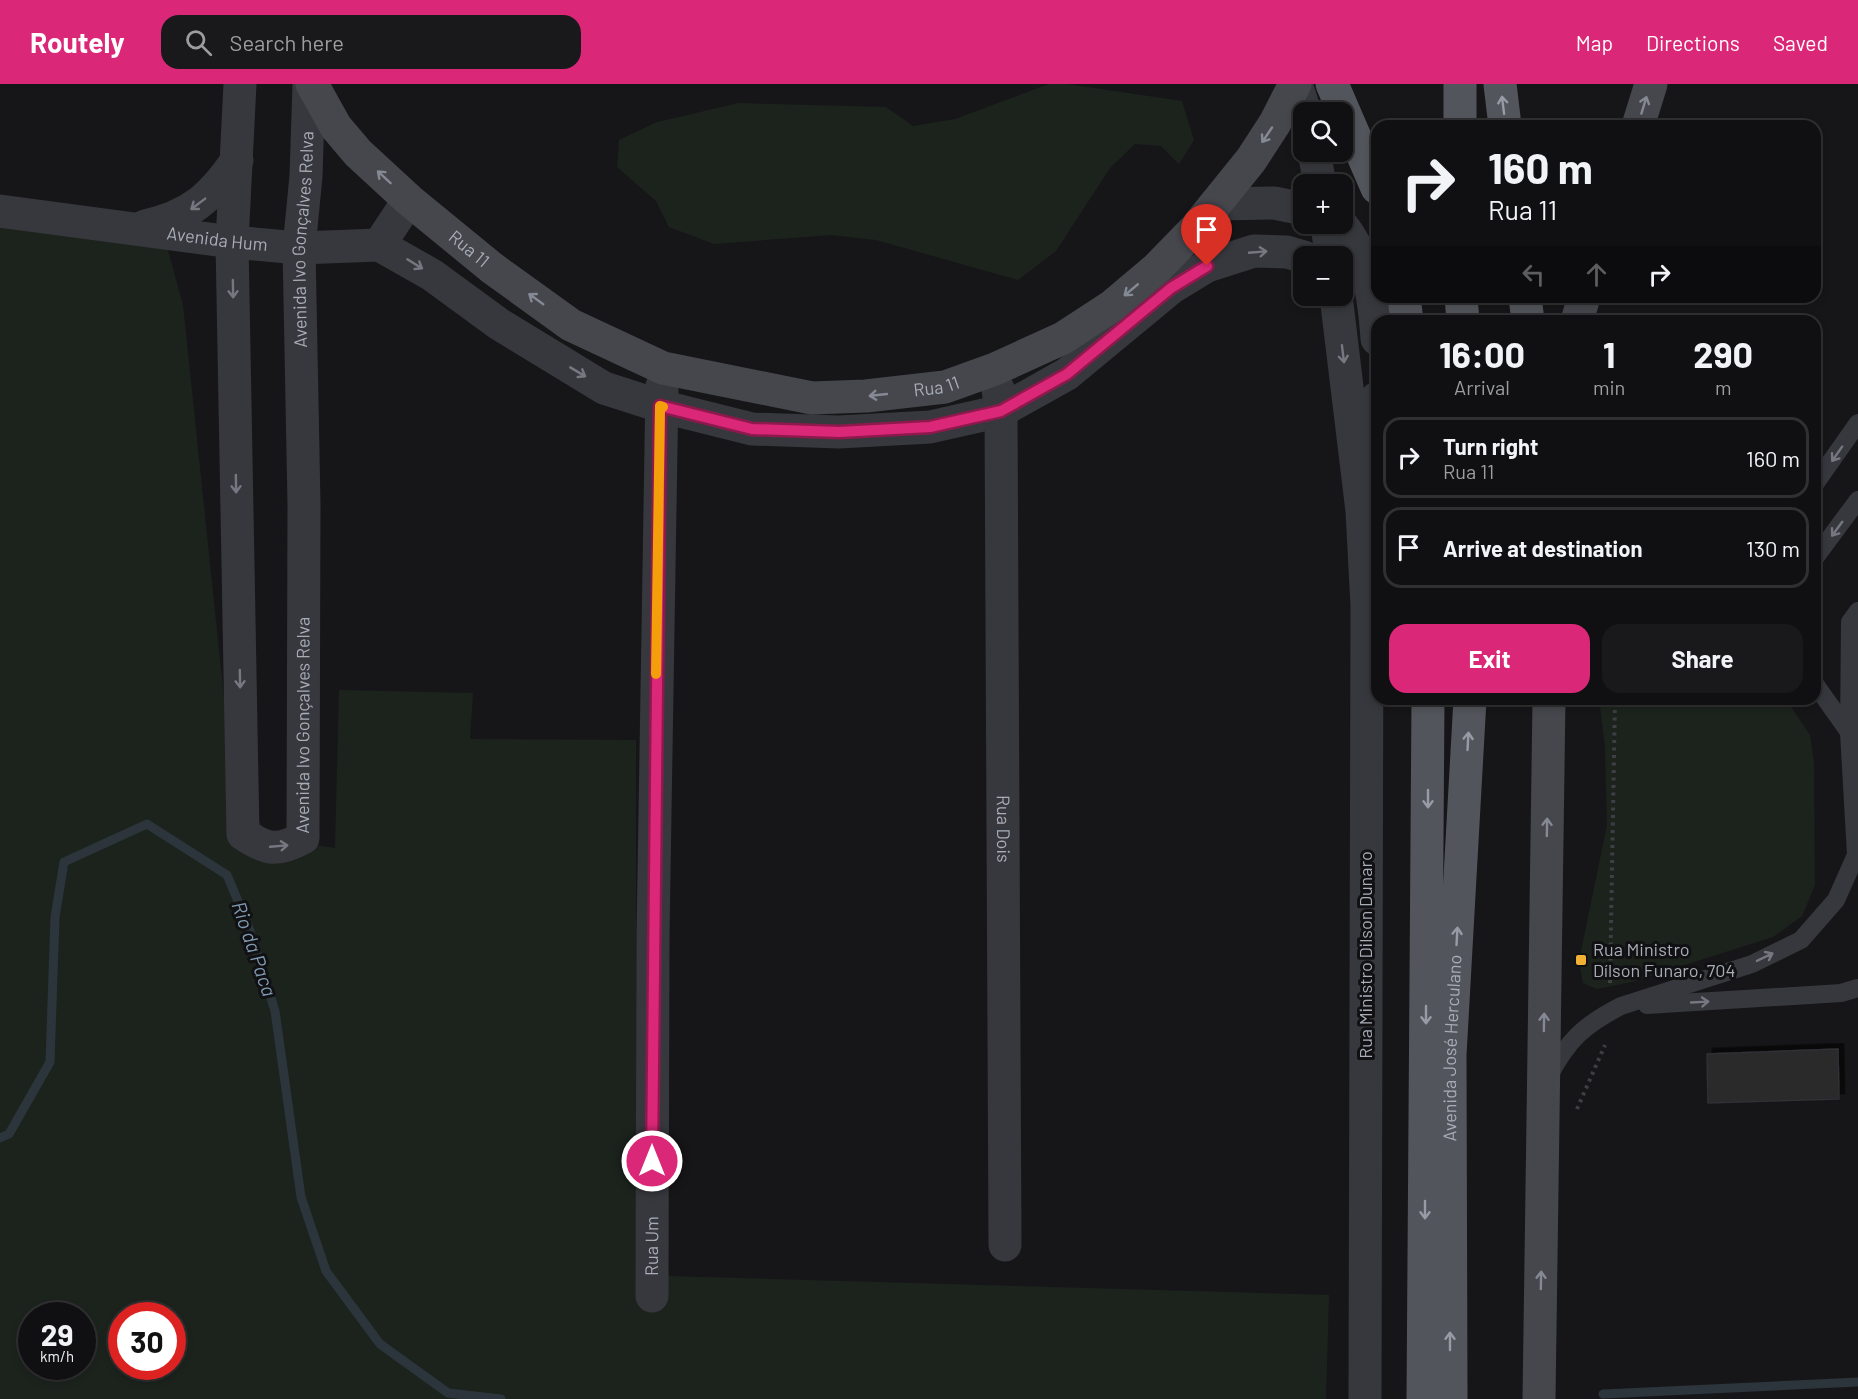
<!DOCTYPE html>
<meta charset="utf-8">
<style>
body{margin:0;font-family:Barlow,sans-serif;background:#19191b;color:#f1f3f6;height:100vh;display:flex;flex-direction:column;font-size:22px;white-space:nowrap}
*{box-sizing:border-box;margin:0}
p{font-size:20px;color:#9c9d9f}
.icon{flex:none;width:33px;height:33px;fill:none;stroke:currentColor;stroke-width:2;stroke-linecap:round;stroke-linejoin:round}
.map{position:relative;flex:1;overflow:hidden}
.drawer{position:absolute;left:1371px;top:231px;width:450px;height:390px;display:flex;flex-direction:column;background:#101012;border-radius:18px;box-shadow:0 3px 9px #0003,0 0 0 2px #303032}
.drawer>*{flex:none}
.top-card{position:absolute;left:1371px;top:36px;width:450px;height:183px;border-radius:18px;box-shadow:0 3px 9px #0003,0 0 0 2px #303032;background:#101012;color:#f1f3f6;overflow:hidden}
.buttons{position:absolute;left:1293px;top:18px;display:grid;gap:12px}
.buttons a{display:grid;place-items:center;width:60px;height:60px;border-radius:12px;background:#101012;box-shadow:0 3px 9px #0003,0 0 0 2px #303032;font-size:30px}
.speed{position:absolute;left:18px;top:1218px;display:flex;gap:12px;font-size:30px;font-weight:700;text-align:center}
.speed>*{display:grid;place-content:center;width:78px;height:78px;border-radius:50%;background:#101012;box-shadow:0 3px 9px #0003,0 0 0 2px #303032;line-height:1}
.speed small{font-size:15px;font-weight:400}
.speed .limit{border:9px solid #d22;background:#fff;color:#111}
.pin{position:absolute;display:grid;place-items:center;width:51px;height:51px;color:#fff;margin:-62px -26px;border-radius:50% 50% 50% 0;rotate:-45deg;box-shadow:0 0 6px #0007}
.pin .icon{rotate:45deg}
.me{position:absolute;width:66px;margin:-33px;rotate:0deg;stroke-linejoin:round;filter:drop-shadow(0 0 4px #0008)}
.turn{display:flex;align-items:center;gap:21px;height:126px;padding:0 18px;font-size:27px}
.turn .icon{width:78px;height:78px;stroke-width:2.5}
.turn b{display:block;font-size:42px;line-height:51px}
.lanes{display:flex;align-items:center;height:57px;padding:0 18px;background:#0003;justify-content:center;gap:30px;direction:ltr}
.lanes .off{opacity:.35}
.eta{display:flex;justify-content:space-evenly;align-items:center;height:102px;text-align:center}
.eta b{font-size:36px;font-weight:700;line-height:42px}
.button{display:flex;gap:12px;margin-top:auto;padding:12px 18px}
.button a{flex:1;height:69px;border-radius:18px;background:#db2777;color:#fff;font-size:24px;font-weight:700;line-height:69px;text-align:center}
.button a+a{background:#19191b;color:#f1f3f6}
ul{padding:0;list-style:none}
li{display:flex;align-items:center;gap:18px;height:81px;margin:0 12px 9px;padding:0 6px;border:3px solid #303032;border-radius:18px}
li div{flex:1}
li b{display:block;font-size:22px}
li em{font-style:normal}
header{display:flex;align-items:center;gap:36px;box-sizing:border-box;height:84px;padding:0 30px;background:#db2777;color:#fff}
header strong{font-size:28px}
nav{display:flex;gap:33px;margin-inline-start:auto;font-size:21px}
.search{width:420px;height:54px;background:#19191b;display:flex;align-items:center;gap:15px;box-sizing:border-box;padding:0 21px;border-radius:18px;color:#9c9d9f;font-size:22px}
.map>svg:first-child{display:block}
.green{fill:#1c231d;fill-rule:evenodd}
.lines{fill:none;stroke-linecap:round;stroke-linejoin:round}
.stream{stroke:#2c353c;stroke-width:9}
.building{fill:#29292c;stroke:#303034;stroke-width:1.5;filter:url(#shadow)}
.path{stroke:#3d3f44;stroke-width:4;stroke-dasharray:3 4.5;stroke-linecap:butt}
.lane{stroke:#37383d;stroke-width:18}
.street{stroke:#37383d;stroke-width:33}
.secondary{stroke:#45474d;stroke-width:33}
.primary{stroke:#53555c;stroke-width:33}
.oneway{stroke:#979ba6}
.oneway2{stroke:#858993}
.oneway3{stroke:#757881}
.route-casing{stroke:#8e194d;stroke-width:15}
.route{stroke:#db2777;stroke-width:10}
.slow{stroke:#f59e0b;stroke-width:10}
.poi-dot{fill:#f2b134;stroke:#111113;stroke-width:2}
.labels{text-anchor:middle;stroke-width:6;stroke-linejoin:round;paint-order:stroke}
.street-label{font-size:18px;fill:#a8adb8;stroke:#111113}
.poi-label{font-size:18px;fill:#a8adb8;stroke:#111113;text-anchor:start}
.water-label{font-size:20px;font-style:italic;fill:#7f9bb3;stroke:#111113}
</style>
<header>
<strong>Routely</strong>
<div class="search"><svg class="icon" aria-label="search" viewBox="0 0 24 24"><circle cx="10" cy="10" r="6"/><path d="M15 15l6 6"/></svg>Search here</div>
<nav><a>Map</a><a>Directions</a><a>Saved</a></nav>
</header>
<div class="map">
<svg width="1858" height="1315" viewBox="0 0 1858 1315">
<defs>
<filter id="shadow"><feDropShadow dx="5.5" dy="-5.5" stdDeviation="0" flood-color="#0009"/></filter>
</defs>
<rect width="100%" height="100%" fill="#161618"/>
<g class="green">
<path d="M1049,0H1067L1182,17L1194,56L1179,80L1161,62L1135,60L1110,84L1056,167L1018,196L876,156L831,151L714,160L669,143L656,117L617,83L619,56L657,38L739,19L886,23L913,42L955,35Z"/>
<path d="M0,140L166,159L183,221L232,690L269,754L335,764L339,606L473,609L470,655L636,656V1191L1329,1211L1326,1315H0ZM32,1232H82V1282H32ZM122,1232H172V1282H122Z"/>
<path d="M1599,615H1781L1792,624L1810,651L1814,679L1815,801L1802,832L1773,853L1631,898L1597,905L1583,899L1579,877L1607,741L1605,663Z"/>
</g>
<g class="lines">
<g class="stream">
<path d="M0,1054L9,1050L50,978L55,833L64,778L147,740L227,791L248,841L275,927L301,1113L326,1187L380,1260L448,1309L501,1315"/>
<path d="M1603,1310L1858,1298"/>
</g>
</g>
<path class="building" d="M1838,965L1839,1015L1708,1019L1707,970Z"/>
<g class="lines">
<g class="path">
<path d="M1610,899L1615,615"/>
<path d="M1577,1025L1605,961"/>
</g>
<g class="lane">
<path d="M1815,400L1858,339"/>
<path d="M1815,474L1858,416"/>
<path d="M1849,648L1850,538L1858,527"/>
<path d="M1647,921L1841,909L1858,904"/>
<path d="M1549,992C1568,956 1584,941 1621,922L1752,880L1801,856L1836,816L1856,771L1849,648L1815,600"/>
</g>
<g class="street">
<path id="s1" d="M240,0L232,158L243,750C267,766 277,768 303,754L304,420L299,164L306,92L309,0"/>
<path d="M1296,0L1305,28"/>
<path d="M1314,68L1320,100"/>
<path d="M1216,120L1274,119L1304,125"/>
<path id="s2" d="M0,127L232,158L299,164L379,161L432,191L499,240L604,304L660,322L752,345L839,348L930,343L1001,327L1067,290L1171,204L1207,182L1254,167L1287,168L1304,173"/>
<path d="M1327,140L1331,172"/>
<path d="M1341,140C1369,176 1374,210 1377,255"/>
<path d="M145,142C190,132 211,114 237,76"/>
<path d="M379,161L409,116"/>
<path d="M1336,212L1362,427L1367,522L1365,1315"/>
<path id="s3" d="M998,305L1001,327L1005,1161"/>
<path d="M1370,390L1377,314"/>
<path id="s4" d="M652,1212L653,851L662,302"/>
</g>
<g class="secondary">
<path id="s5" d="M312,0L336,43L358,69L409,116L492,184L571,241L663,284L812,314L866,312L945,303L995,285L1063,254L1112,222L1157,184L1196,144L1251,76L1275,39L1295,0"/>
<path d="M1638,42L1651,0"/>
<path d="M1577,237L1584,213"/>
<path d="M1539,1315L1549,615"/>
</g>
<g class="primary">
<path d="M1332,0L1377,104"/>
<path d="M1460,0V42"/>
<path d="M1500,0L1505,42"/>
<path d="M1404,213L1407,237"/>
<path d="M1461,213L1463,237"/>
<path d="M1525,213L1528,237"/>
<path d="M1423,1315L1428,615"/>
<path id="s6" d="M1451,1315L1450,971L1470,615"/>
</g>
</g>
<defs><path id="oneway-shaft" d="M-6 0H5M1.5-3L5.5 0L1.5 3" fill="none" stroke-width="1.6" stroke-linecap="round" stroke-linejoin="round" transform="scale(1.5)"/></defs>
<g class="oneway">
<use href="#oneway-shaft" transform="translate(1503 21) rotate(-97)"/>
<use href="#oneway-shaft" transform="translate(1468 657) rotate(-87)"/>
<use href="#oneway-shaft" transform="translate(1428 715) rotate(90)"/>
<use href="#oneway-shaft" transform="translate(1457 852) rotate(-87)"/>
<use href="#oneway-shaft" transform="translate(1426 931) rotate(90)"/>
<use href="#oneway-shaft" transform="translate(1425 1126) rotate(90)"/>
<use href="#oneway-shaft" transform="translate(1450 1257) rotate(-90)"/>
</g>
<g class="oneway2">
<use href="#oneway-shaft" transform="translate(1644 21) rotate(-73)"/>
<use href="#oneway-shaft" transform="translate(1267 51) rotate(124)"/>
<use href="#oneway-shaft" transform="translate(384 93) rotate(-137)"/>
<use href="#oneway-shaft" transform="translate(1131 206) rotate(140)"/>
<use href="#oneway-shaft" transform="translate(536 215) rotate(-144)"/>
<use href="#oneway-shaft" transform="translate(878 311) rotate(174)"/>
<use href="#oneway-shaft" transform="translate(1547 743) rotate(-89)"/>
<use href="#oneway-shaft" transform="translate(1544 938) rotate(-89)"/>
<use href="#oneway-shaft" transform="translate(1541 1196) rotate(-89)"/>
</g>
<g class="oneway3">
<use href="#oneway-shaft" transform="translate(198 120) rotate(143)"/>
<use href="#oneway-shaft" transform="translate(1258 168) rotate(-5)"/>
<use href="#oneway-shaft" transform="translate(415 180) rotate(32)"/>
<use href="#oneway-shaft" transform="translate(233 205) rotate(89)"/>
<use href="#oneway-shaft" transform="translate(1343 270) rotate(83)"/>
<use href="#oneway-shaft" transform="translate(578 288) rotate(31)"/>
<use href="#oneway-shaft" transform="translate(1837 370) rotate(125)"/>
<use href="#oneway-shaft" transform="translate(236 400) rotate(89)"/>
<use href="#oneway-shaft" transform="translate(1837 445) rotate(126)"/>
<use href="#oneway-shaft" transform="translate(240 595) rotate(89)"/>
<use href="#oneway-shaft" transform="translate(279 762) rotate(-5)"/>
<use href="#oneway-shaft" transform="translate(1765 873) rotate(-26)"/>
<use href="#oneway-shaft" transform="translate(1700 918) rotate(-3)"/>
</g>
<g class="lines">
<defs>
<path id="route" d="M652,1077L660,322L752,345L839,348L930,343L1001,327L1067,290L1171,204L1207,182"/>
</defs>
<use href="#route" class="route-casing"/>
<use href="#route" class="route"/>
<path class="slow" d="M656,590L660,322L663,323"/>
</g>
<rect class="poi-dot" x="1575" y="870" width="12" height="12" rx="3"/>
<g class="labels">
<g class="street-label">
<text dy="6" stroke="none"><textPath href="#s2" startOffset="219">Avenida Hum</textPath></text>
<text dy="6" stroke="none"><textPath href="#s1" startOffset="1414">Avenida Ivo Gonçalves Relva</textPath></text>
<text dy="6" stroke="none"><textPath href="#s5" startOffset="230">Rua 11</textPath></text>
<text dy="6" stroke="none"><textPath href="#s5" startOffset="736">Rua 11</textPath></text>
<text dy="6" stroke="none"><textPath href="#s1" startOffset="928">Avenida Ivo Gonçalves Relva</textPath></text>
<text dy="6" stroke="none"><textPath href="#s3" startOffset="440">Rua Dois</textPath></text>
<text transform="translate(1366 871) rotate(-90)" y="6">Rua Ministro Dilson Dunaro</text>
<text dy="6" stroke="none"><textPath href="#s6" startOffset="351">Avenida José Herculano</textPath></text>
<text dy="6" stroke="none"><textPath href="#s4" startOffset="50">Rua Um</textPath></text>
</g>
<g class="poi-label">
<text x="1593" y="872">Rua Ministro<tspan x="1593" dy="21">Dílson Funaro, 704</tspan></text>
</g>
<g class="water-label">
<text transform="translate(254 865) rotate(71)" y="7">Rio da Paca</text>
</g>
</g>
</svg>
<div class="buttons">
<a><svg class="icon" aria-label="search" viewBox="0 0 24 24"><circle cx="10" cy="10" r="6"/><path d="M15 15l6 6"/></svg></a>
<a>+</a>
<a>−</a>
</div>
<div class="speed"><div>29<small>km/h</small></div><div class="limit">30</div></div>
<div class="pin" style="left:1207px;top:182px;background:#d93025"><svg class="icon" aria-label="arrive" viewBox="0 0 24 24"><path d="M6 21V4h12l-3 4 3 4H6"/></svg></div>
<svg class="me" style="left:652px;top:1077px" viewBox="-20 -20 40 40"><circle r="17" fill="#db2777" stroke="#fff" stroke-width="3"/><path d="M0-11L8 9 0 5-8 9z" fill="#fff"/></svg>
<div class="top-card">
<div class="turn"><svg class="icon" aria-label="right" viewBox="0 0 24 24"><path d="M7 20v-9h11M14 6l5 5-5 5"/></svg><div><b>160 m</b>Rua 11</div></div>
<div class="lanes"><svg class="icon off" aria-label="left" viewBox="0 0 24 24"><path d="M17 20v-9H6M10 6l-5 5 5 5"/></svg><svg class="icon off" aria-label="ahead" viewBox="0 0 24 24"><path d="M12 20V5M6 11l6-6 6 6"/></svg><svg class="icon" aria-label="right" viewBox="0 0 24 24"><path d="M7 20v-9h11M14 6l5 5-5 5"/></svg></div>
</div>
<section class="drawer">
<div class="eta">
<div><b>16:00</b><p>Arrival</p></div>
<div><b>1</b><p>min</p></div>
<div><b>290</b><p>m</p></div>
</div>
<ul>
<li><svg class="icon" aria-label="right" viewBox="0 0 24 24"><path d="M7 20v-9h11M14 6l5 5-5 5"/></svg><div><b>Turn right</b><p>Rua 11</p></div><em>160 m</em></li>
<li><svg class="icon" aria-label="arrive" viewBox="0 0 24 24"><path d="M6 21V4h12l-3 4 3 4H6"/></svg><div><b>Arrive at destination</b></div><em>130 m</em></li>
</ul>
<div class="button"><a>Exit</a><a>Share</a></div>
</section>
</div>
